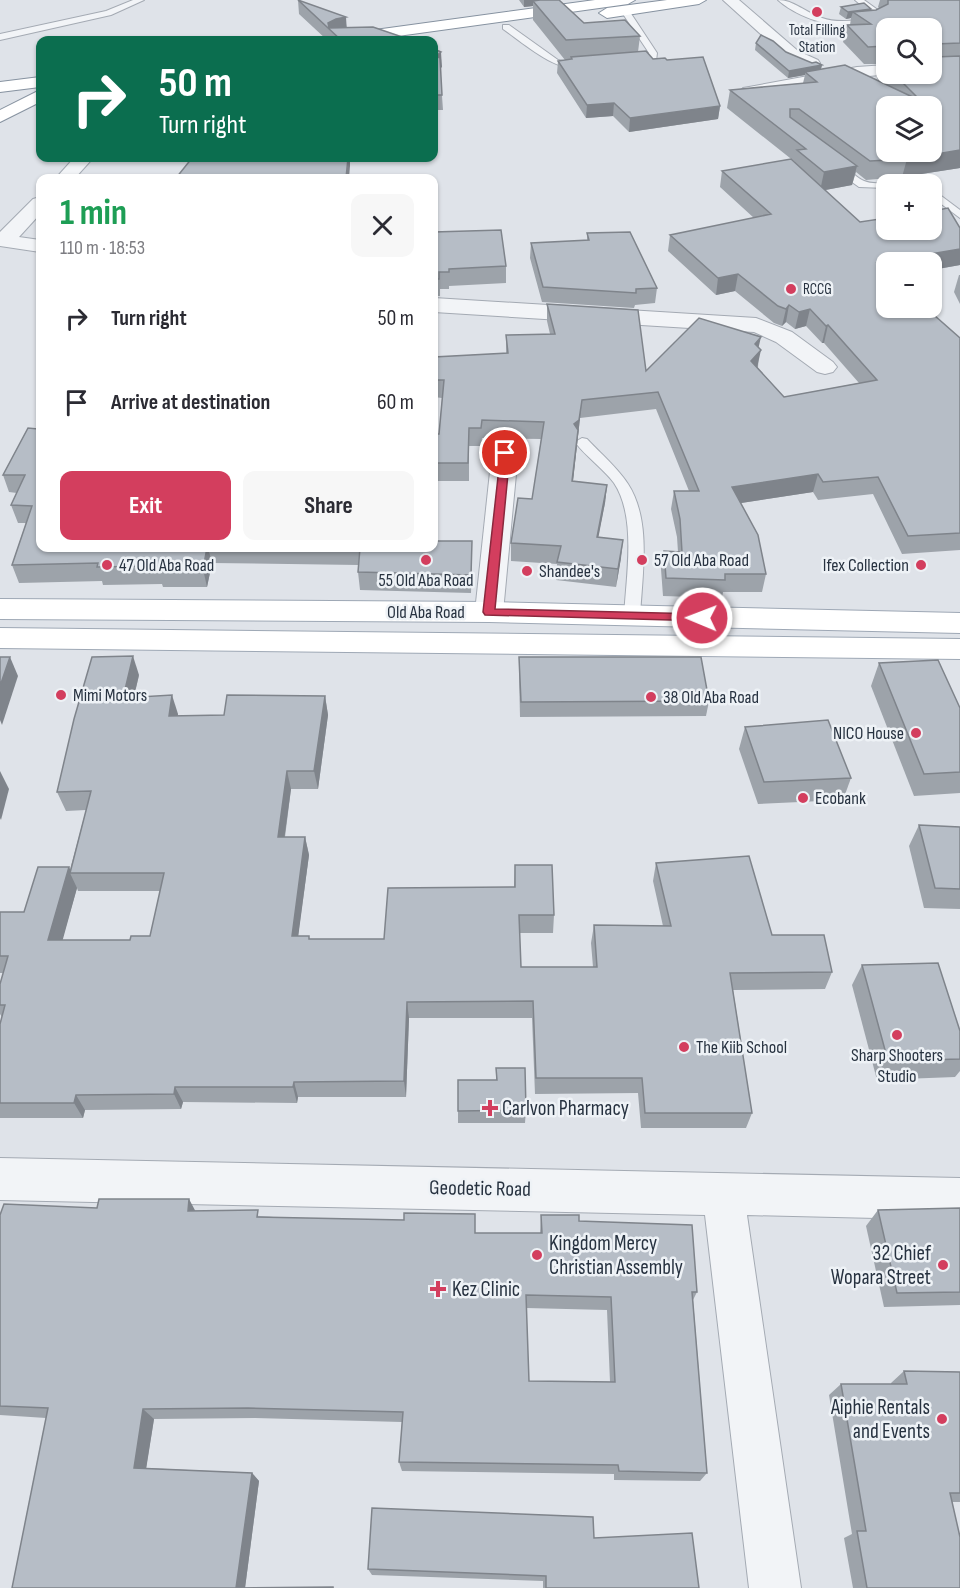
<!DOCTYPE html>
<meta charset="utf-8">
<style>
body{margin:0;font-family:"Sofia Sans Condensed",sans-serif;background:#f7f7f7;color:#2b2b33;height:100vh;display:flex;flex-direction:column;font-size:22px;white-space:nowrap}
*{box-sizing:border-box;margin:0}
p{font-size:20px;color:#7c7c81}
.icon{flex:none;width:33px;height:33px;fill:none;stroke:currentColor;stroke-width:2;stroke-linecap:round;stroke-linejoin:round}
.map{position:relative;flex:1;overflow:hidden}
.details{position:absolute;left:36px;top:174px;width:402px;height:378px;display:flex;flex-direction:column;background:#fff;border-radius:12px;box-shadow:0 2px 4px #0004}
.details>*{flex:none}
.hud{position:absolute;left:36px;top:36px;width:402px;height:126px;border-radius:12px;box-shadow:0 2px 4px #0004;background:#0b6e4f;color:#fff;overflow:hidden}
.buttons{position:absolute;left:876px;top:18px;display:grid;gap:12px}
.buttons a{display:grid;place-items:center;width:66px;height:66px;border-radius:12px;background:#fff;box-shadow:0 2px 4px #0004;font-size:30px}
.pin{position:absolute;display:grid;place-items:center;width:51px;height:51px;color:#fff;margin:-26px;border:3px solid #fff;border-radius:50%;box-shadow:0 2px 6px #0007}
.me{position:absolute;width:66px;margin:-33px;rotate:271deg;stroke-linejoin:round;filter:drop-shadow(0 0 4px #0008)}
.turn{display:flex;align-items:center;gap:21px;height:126px;padding:0 24px;font-size:27px}
.turn .icon{width:78px;height:78px;stroke-width:2.5}
.turn b{display:block;font-size:42px;line-height:51px}
.round{display:grid;place-items:center;flex:none;width:63px;height:63px;border-radius:12px;background:#f7f7f7}
.summary{display:flex;align-items:center;justify-content:space-between;height:102px;padding:0 24px}
h1{font-size:36px;font-weight:700;line-height:45px;color:#1e9e55}
.cta{display:flex;gap:12px;margin-top:auto;padding:12px 24px}
.cta a{flex:1;height:69px;border-radius:12px;background:#d33e5e;color:#fff;font-size:24px;font-weight:700;line-height:69px;text-align:center}
.cta a+a{background:#f7f7f7;color:#2b2b33}
ul{padding:0;list-style:none}
li{display:flex;align-items:center;gap:18px;height:84px;padding:0 24px}
li div{flex:1}
li b{display:block;font-size:22px}
li em{font-style:normal}
.map>svg:first-child{display:block}
.lines{fill:none;stroke-linecap:round;stroke-linejoin:round}
.lane-casing{stroke:#a4aab3;stroke-width:2}
.street-casing{stroke:#a4aab3;stroke-width:2}
.primary-casing{stroke:#9ea8b5;stroke-width:2}
.highway-casing{stroke:#8692a0;stroke-width:2}
.lane{fill:#f2f4f7;fill-rule:evenodd}
.street{fill:#f2f4f7;fill-rule:evenodd}
.primary{fill:#fff;fill-rule:evenodd}
.highway{fill:#fff;fill-rule:evenodd}
.wall{fill:#9da3aa;fill-rule:evenodd}
.shaded-wall{fill:#7f848b}
.building{fill:#b6bdc6;stroke:#7f848b;stroke-width:1.5;fill-rule:evenodd}
.route{fill:#d33e5e;stroke:#89283d;stroke-width:1.5}
.poi-dot{fill:#d33e5e;stroke:#eef2f6;stroke-width:2}
.labels{text-anchor:middle;stroke-width:5;stroke-linejoin:round;paint-order:stroke}
.far-poi-label{font-size:15px;fill:#273240;stroke:#eef2f6}
.poi-label{font-size:18px;fill:#273240;stroke:#eef2f6;text-anchor:start}
.street-label{font-size:18px;fill:#273240;stroke:#eef2f6}
.near-poi-label{font-size:21px;fill:#273240;stroke:#eef2f6;text-anchor:start}
.near-street-label{font-size:21px;fill:#273240;stroke:#eef2f6}
</style>
<div class="map">
<svg width="960" height="1588" viewBox="0 0 960 1588">
<rect width="100%" height="100%" fill="#dfe3e9"/>
<g class="lines">
<defs>
<g id="lane">
<path d="M133,0H144L111,15L0,40V34L106,11Z"/>
<path d="M778,0C794,0 806,13 822,18C839,24 858,20 875,17L855,0H864L882,13L883,19C855,37 801,21 778,0Z"/>
<path d="M625,9H628L657,53L656,61L629,65L625,62L649,57V53L621,11Z"/>
<path d="M503,25H509L558,60L584,65C563,79 521,41 503,29Z"/>
<path d="M831,163C845,161 853,177 864,181C884,189 908,171 926,184H886V188L859,187L831,167Z"/>
<path d="M932,189L960,210V218L932,197Z"/>
<path d="M582,438L587,439C601,454 617,467 628,484C652,521 642,575 640,617L638,621H626L624,617C626,578 637,517 614,483C603,468 586,457 575,442Z"/>
</g>
<g id="street">
<path d="M723,0H739L798,51L818,60L820,63L812,68L786,57Z"/>
<path d="M886,65V74H892L857,77L749,97L743,96L740,92L743,88L749,87L857,67Z"/>
<path d="M74,158H93L75,178H56Z"/>
<path d="M40,197V214L19,237L40,240V252L0,246V232L33,199Z"/>
<path d="M434,298L756,318L792,332L833,362L837,367L833,372L825,374L817,372L776,342L754,332L434,312Z"/>
<path d="M505,445L514,448L518,453L503,612L499,619L489,622L479,619L475,612L492,453L496,448Z"/>
<path d="M0,1158L960,1178V1220L747,1215L801,1588H749L705,1215L0,1200Z"/>
</g>
<g id="primary">
<path d="M0,599L489,602L960,613V633L489,622L0,619Z"/>
<path d="M0,628L960,639V659L0,648Z"/>
</g>
<g id="highway">
<path d="M595,0H635L628,4L369,40H330L338,35Z"/>
<path d="M667,0H706L699,4L607,18L599,13L607,8Z"/>
<path d="M40,77V87L0,92V82Z"/>
<path d="M40,90V102L0,122V110Z"/>
</g>
</defs>
<use href="#lane" class="lane-casing"/>
<use href="#street" class="street-casing"/>
<use href="#primary" class="primary-casing"/>
<use href="#highway" class="highway-casing"/>
<use href="#lane" class="lane"/>
<use href="#street" class="street"/>
<use href="#primary" class="primary"/>
<use href="#highway" class="highway"/>
</g>
<g class="wall">
<path d="M298,0L347,27L411,40H327L299,14Z"/>
<path d="M519,0H559L584,23L640,36L638,52L653,59L667,60L720,106L718,119L629,132L613,116L586,118L557,73L558,61L565,60L533,20V6L524,7Z"/>
<path d="M880,0H960V168L902,177L866,180L856,172L852,185L825,190L860,222L960,228V265L932,270V262H886V308L960,338V550L902,554L873,494L818,500L813,492L741,503L766,574L762,592H723L722,598L663,596L661,569L664,551L678,552L677,537L671,509L674,491H689L656,409L580,418L573,481L607,485L605,503L598,537L621,558L616,587L556,580L557,564L511,561V543L532,499L541,439L482,438L481,446H469V481H435L436,541L472,559L471,593L360,590L358,572L359,565L212,563L207,587H163L162,584L103,585L102,581L19,583L12,565L26,523H18L11,505L17,493L9,492L3,475L28,428L40,548H434V434H439L442,398L434,397V357L506,353V335L550,334L547,321V304L646,371L759,348L758,368L784,397L859,383L824,343H822L806,326L795,329L786,322L782,326L774,323L735,291L716,295L668,251L670,235L754,218L720,187L722,171L795,162L727,108L730,90L803,83L805,75L788,78L755,50L756,43L786,52L812,63L822,65L821,69L881,82L877,78L880,64H864L843,42L847,25H850L851,18L846,19L839,14L841,7L871,9V10H876L879,8L878,7ZM886,28L932,74H886Z"/>
<path d="M434,49L442,67L440,68L443,110H434Z"/>
<path d="M434,232L506,266V283L449,286V289H440V296H434L437,314L434,323Z"/>
<path d="M587,233L657,288L655,303L635,305L634,308L542,302L530,258L531,243L587,241Z"/>
<path d="M959,275H960V304L954,292Z"/>
<path d="M519,657L709,701L706,716L520,717L519,673Z"/>
<path d="M879,663L960,708V793L914,796L871,686Z"/>
<path d="M139,675L134,697L178,714L177,716L224,715L325,696L328,715L318,789H291L285,837H305L309,855L298,936L310,939H384L514,887L515,865L554,915L553,933H519L521,967H593L591,943L594,925L663,926L653,881L656,863L832,972L825,989L733,990L752,1113L746,1128H641L638,1093L535,1094L532,1018H409L406,1097H298L297,1103L183,1102L181,1109L85,1110L83,1118H0V1024L2,1017L0,1014V984L3,973H0V912H24L70,870L86,810L66,811L57,792ZM77,888L78,891H160L150,936L130,940H62Z"/>
<path d="M745,727L851,778L843,800L758,804L739,749Z"/>
<path d="M919,825L960,827V909L924,908L909,846Z"/>
<path d="M862,965L960,1031V1071L955,1077L877,1080L852,985Z"/>
<path d="M496,1068L526,1110L525,1123H458V1111L496,1080Z"/>
<path d="M97,1208L196,1211L475,1233H540L541,1215L579,1221L697,1292L693,1300L707,1473L700,1481L614,1480V1474L402,1471L399,1462L402,1422L255,1418L154,1419L146,1468L252,1473L259,1481L245,1588L333,1587L334,1588H12L46,1418L0,1415V1215ZM526,1308L607,1310L610,1382L529,1381Z"/>
<path d="M960,1208V1305L884,1307L866,1226L878,1210Z"/>
<path d="M904,1371L960,1372V1502H952L960,1588H853L844,1538L852,1534L829,1395L841,1384H891V1383Z"/>
<path d="M594,1538L699,1588H543V1581L372,1575L368,1569Z"/>
</g>
<g class="shaded-wall">
<path d="M524,0H544L533,1V6L524,7Z"/>
<path d="M871,9L870,16L853,12L851,18L846,19L848,12Z"/>
<path d="M346,17L347,32L328,28V23L336,19Z"/>
<path d="M441,52L442,67L437,71L436,56Z"/>
<path d="M822,65L820,72H805V75L788,78L789,71Z"/>
<path d="M614,103L613,116L586,118L587,105Z"/>
<path d="M720,106L718,119L629,132L630,118Z"/>
<path d="M960,150V168L902,177L907,159Z"/>
<path d="M348,158H350V166L349,178H346Z"/>
<path d="M857,166L852,185L820,191L824,172Z"/>
<path d="M960,249V265L932,270V262H886V277L877,263Z"/>
<path d="M738,274L735,291L716,295L718,278Z"/>
<path d="M436,297L437,314L434,323V304Z"/>
<path d="M789,305L786,322L782,326L786,309Z"/>
<path d="M810,309L806,326L795,329L799,312Z"/>
<path d="M828,325L824,343H822L826,326Z"/>
<path d="M761,337L757,354L761,350L757,368L748,378L755,344Z"/>
<path d="M582,400L571,499L574,424Z"/>
<path d="M818,474L813,492L728,505L732,487Z"/>
<path d="M607,485L605,503L595,555L597,537Z"/>
<path d="M623,540L621,558L616,587L618,569Z"/>
<path d="M207,548H208L212,563L207,587L203,569Z"/>
<path d="M133,656L139,675L129,717L123,698Z"/>
<path d="M10,657L18,676L2,725L0,720V686Z"/>
<path d="M172,695L178,714L175,735L169,716Z"/>
<path d="M325,696L328,715L318,789L314,771Z"/>
<path d="M0,771L9,789L1,820L0,818Z"/>
<path d="M287,771L291,789L282,855L278,837Z"/>
<path d="M305,837L309,855L296,953L292,936Z"/>
<path d="M69,867L72,873H70L77,888L58,957L48,940Z"/>
<path d="M407,1002L409,1018L406,1097L404,1081Z"/>
<path d="M294,1082L298,1097L297,1103L293,1087Z"/>
<path d="M175,1087L183,1102L181,1109L174,1094Z"/>
<path d="M76,1095L85,1110L83,1118L74,1103Z"/>
<path d="M189,1199L197,1214L188,1211Z"/>
<path d="M143,1409L154,1419L145,1476L134,1468Z"/>
<path d="M252,1473L259,1481L245,1588H236Z"/>
</g>
<g class="building">
<path d="M298,0L346,17L336,19L328,23L329,28L373,27L411,40H341Z"/>
<path d="M540,0H559L584,23L625,20L640,36L566,40L533,1Z"/>
<path d="M888,0H960V43L935,44V57L960,56V150L907,159L870,161L799,109H790V117L857,166L824,172L797,150L806,149L730,90L817,82L805,72L845,65L921,101L894,74H932V28H886V46L868,47L847,25L871,24L853,12L876,10L888,4ZM886,106H932V152H886Z"/>
<path d="M864,3L871,9L848,12L841,7Z"/>
<path d="M761,35L773,41L786,52L812,63L816,62L822,65L789,71L756,43Z"/>
<path d="M434,49L441,52L436,56L440,58L442,95H434Z"/>
<path d="M646,51L653,59L665,58L667,60L703,57L720,106L630,118L614,103L587,105L558,61L572,59L571,57Z"/>
<path d="M886,59V66L881,60Z"/>
<path d="M192,158H348L346,178H176Z"/>
<path d="M791,159L860,222L886,218V230H932V211L948,208L960,228V249L877,263L886,272V308H926L960,338V533L908,536L878,477L823,482L818,474L732,487L758,535L766,574H725V580L666,578L664,551L682,552L680,519L674,491H699L658,392L582,400L579,420L574,424L578,430L572,481L607,485L597,537L623,540L618,569L557,562L561,546L511,543L518,498L532,499L544,422L482,420L481,428H469L468,463H435L436,541H472L471,575L358,572L360,548H434V434H439L444,380H434V357L508,353L506,335L555,334L547,304L638,310L646,371L699,318L761,337L755,344L761,350L751,361L784,397L877,380L828,325L826,326L810,309L799,312L789,305L786,309L778,306L738,274L718,278L670,235L771,214L722,171Z"/>
<path d="M501,230L506,266L449,269V272H439V279H434V232Z"/>
<path d="M630,232L657,288L636,289V293L543,287L531,243L589,240L587,233Z"/>
<path d="M40,425V548H207L203,569H158L157,566L97,567L98,563L12,565L32,506L11,505L25,475H3L28,428L38,429Z"/>
<path d="M133,656L123,698L172,695L169,716L224,715L227,695L325,696L314,771H287L278,837H305L292,936H309V939H384L388,888L515,887V865H552L554,915H519L521,967H597L594,925L671,926L656,863L749,856L772,935H824L832,972L730,973L752,1113H645L642,1078H536L533,1001L407,1002L404,1081L294,1082L293,1087H175L174,1094L76,1095L74,1103H0V1024L5,1005H0V984L8,956H0V912H24L38,867H69L48,940H130L131,936H150L164,873H70L91,791L57,792L74,719L92,657Z"/>
<path d="M0,657H10L0,686Z"/>
<path d="M519,657H701L709,701L521,702Z"/>
<path d="M938,660L960,708V772L924,774L879,663Z"/>
<path d="M828,720L851,778L764,782L745,727Z"/>
<path d="M919,825L960,827V889L935,888Z"/>
<path d="M938,963L960,1031V1059L888,1061L862,965Z"/>
<path d="M496,1068H525L526,1110L458,1111V1080H497Z"/>
<path d="M99,1199H189L188,1211L258,1210L257,1217L404,1220V1213L475,1214V1233H542L541,1215H579V1221L692,1225L697,1292H692L707,1473L619,1471L618,1465L399,1462L403,1412L248,1408L143,1409L134,1468L252,1473L236,1588L333,1587V1588H12L48,1408L0,1406V1215L4,1204L97,1208ZM526,1295L611,1297L615,1382L529,1381Z"/>
<path d="M960,1208V1292L897,1293L878,1210Z"/>
<path d="M904,1371L960,1372V1493H950L960,1537V1588H867L857,1531H866L841,1384H907Z"/>
<path d="M372,1508L593,1517L594,1538L692,1533L699,1588H546V1576L368,1569Z"/>
</g>
<path class="route" d="M501,450L510,453L495,609L702,614L706,615V621L485,615L483,612Z"/>
<g class="poi-dot">
<circle cx="817" cy="12" r="6"/>
<circle cx="791" cy="289" r="6"/>
<circle cx="426" cy="560" r="6"/>
<circle cx="642" cy="560" r="6"/>
<circle cx="107" cy="565" r="6"/>
<circle cx="921" cy="565" r="6"/>
<circle cx="527" cy="571" r="6"/>
<circle cx="61" cy="695" r="6"/>
<circle cx="651" cy="697" r="6"/>
<circle cx="916" cy="733" r="6"/>
<circle cx="803" cy="798" r="6"/>
<circle cx="897" cy="1035" r="6"/>
<circle cx="684" cy="1047" r="6"/>
<path d="M487 1099h6v6h6v6h-6v6h-6v-6h-6v-6h6z"/>
<circle cx="537" cy="1255" r="6"/>
<circle cx="943" cy="1265" r="6"/>
<path d="M435 1280h6v6h6v6h-6v6h-6v-6h-6v-6h6z"/>
<circle cx="942" cy="1419" r="6"/>
</g>
<g class="labels">
<g class="far-poi-label">
<text x="817" y="35">Total Filling<tspan x="817" dy="17">Station</tspan></text>
<text x="803" y="294" text-anchor="start">RCCG</text>
</g>
<g class="poi-label">
<text x="654" y="566">57 Old Aba Road</text>
<text x="119" y="571">47 Old Aba Road</text>
<text x="909" y="571" text-anchor="end">Ifex Collection</text>
<text x="539" y="577">Shandee's</text>
<text x="426" y="586" text-anchor="middle">55 Old Aba Road</text>
<text x="73" y="701">Mimi Motors</text>
<text x="663" y="703">38 Old Aba Road</text>
<text x="904" y="739" text-anchor="end">NICO House</text>
<text x="815" y="804">Ecobank</text>
<text x="696" y="1053">The Kiib School</text>
<text x="897" y="1061" text-anchor="middle">Sharp Shooters<tspan x="897" dy="21">Studio</tspan></text>
</g>
<g class="street-label">
<text x="426" y="618">Old Aba Road</text>
</g>
<g class="near-poi-label">
<text x="502" y="1115">Carlvon Pharmacy</text>
<text x="549" y="1250">Kingdom Mercy<tspan x="549" dy="24">Christian Assembly</tspan></text>
<text x="931" y="1260" text-anchor="end">32 Chief<tspan x="931" dy="24">Wopara Street</tspan></text>
<text x="452" y="1296">Kez Clinic</text>
<text x="930" y="1414" text-anchor="end">Aiphie Rentals<tspan x="930" dy="24">and Events</tspan></text>
</g>
<g class="near-street-label">
<text transform="translate(480 1188) rotate(1)" y="7">Geodetic Road</text>
</g>
</g>
</svg>
<div class="buttons">
<a><svg class="icon" aria-label="search" viewBox="0 0 24 24"><circle cx="10" cy="10" r="6"/><path d="M15 15l6 6"/></svg></a>
<a><svg class="icon" aria-label="layers" viewBox="0 0 24 24"><path d="M12 4l9 5-9 5-9-5zM3 14l9 5 9-5"/></svg></a>
<a>+</a>
<a>−</a>
</div>
<div class="pin" style="left:505px;top:453px;background:#d93025"><svg class="icon" aria-label="arrive" viewBox="0 0 24 24"><path d="M6 21V4h12l-3 4 3 4H6"/></svg></div>
<svg class="me" style="left:702px;top:618px" viewBox="-20 -20 40 40"><circle r="17" fill="#d33e5e" stroke="#fff" stroke-width="3"/><path d="M0-11L8 9 0 5-8 9z" fill="#fff"/></svg>
<div class="hud">
<div class="turn"><svg class="icon" aria-label="right" viewBox="0 0 24 24"><path d="M7 20v-9h11M14 6l5 5-5 5"/></svg><div><b>50 m</b>Turn right</div></div>
</div>
<section class="details">
<div class="summary"><div><h1>1 min</h1><p>110 m · 18:53</p></div><a class="round"><svg class="icon" aria-label="close" viewBox="0 0 24 24"><path d="M6 6l12 12M18 6L6 18"/></svg></a></div>
<ul>
<li><svg class="icon" aria-label="right" viewBox="0 0 24 24"><path d="M7 20v-9h11M14 6l5 5-5 5"/></svg><div><b>Turn right</b></div><em>50 m</em></li>
<li><svg class="icon" aria-label="arrive" viewBox="0 0 24 24"><path d="M6 21V4h12l-3 4 3 4H6"/></svg><div><b>Arrive at destination</b></div><em>60 m</em></li>
</ul>
<div class="cta"><a>Exit</a><a>Share</a></div>
</section>
</div>
